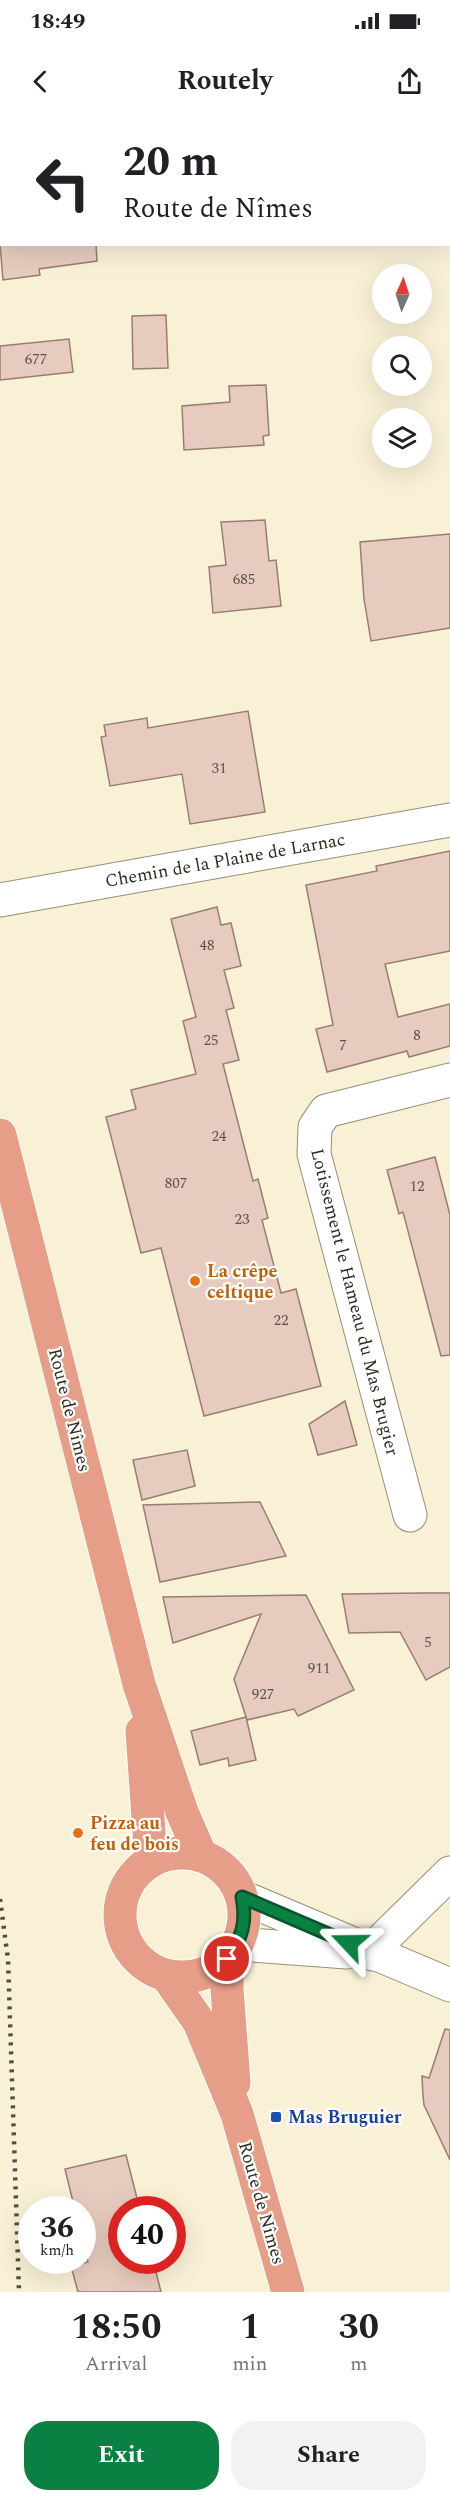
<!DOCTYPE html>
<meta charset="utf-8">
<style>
body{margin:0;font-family:Spectral,serif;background:#f2f2f2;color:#202124;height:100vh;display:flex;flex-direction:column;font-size:22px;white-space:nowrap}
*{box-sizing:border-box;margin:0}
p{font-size:20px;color:#757577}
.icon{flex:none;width:33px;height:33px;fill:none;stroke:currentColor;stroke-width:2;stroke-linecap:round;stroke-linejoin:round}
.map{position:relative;height:2172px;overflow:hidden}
.details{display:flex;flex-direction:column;background:#fff;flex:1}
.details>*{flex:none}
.banner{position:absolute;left:0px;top:0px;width:450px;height:126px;box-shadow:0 6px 24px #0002;background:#fff;color:#202124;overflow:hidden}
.needle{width:39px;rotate:3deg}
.tools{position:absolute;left:372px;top:144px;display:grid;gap:12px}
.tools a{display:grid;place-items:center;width:60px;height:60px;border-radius:50%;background:#fff;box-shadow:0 6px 24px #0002;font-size:30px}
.speed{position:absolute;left:18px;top:2076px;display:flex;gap:12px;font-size:30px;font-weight:700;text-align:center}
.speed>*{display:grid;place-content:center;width:78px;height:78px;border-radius:50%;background:#fff;box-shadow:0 6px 24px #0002;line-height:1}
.speed small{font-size:15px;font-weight:400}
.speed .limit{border:9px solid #d22;background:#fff;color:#111}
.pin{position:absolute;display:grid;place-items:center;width:51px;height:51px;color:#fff;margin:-26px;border:3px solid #fff;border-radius:50%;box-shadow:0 2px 6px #0007}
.me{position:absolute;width:66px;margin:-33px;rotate:293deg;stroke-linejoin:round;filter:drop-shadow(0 0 4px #0008)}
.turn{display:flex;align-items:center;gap:21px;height:126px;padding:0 24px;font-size:27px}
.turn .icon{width:78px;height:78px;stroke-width:2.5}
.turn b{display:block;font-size:42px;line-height:51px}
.eta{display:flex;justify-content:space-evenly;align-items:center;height:102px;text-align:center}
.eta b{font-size:36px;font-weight:700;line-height:42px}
.action{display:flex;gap:12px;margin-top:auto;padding:12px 24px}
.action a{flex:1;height:69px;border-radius:24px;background:#0b8043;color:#fff;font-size:24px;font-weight:700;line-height:69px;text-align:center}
.action a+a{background:#f2f2f2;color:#202124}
.status{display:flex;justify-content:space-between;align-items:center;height:42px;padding:0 30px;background:#fff;direction:ltr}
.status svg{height:16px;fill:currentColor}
header{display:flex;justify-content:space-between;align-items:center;height:78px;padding:0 24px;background:#fff;font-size:27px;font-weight:700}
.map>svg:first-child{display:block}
.building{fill:#e7cbbe;stroke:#987e72;stroke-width:1.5}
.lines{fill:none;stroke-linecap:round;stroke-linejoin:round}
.minor-casing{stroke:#968f76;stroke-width:35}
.major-casing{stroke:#fff;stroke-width:35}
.minor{stroke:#fff;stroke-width:33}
.major{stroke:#e69e88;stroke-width:33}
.rail{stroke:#524e40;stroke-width:4.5;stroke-dasharray:3 6;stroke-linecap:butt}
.route-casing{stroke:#07532c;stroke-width:15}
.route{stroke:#0b8043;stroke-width:10}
.food-dot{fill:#e8710a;stroke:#fefefe;stroke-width:2}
.transit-dot{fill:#1a4fb4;stroke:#fefefe;stroke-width:2}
.labels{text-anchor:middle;stroke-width:4.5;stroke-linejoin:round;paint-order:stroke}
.number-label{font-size:15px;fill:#5c5348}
.street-label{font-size:18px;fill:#2e2b20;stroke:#fefefe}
.food-label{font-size:18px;font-weight:bold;fill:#c56008;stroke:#fefefe;text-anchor:start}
.transit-label{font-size:18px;font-weight:bold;fill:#164399;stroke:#fefefe;text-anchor:start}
</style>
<div class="status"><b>18:49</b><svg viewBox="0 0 49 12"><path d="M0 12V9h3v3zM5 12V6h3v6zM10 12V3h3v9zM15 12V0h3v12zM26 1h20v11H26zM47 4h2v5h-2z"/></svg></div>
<header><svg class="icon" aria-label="back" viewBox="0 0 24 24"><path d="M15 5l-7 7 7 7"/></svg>Routely<svg class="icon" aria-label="share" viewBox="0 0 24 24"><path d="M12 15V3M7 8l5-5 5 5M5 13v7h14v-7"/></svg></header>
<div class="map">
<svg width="450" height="2172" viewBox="0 0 450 2172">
<rect width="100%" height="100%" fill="#f9f1d6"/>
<g class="building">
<path d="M0,124H96L97,141L39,149L40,155L3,160Z"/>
<path d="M166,195L168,248L133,249L132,196Z"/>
<path d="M69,219L73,252L0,260V226Z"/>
<path d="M266,265L269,315L263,316L264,325L184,330L182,286L230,282L229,266Z"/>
<path d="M265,400L269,441L276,440L281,486L213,493L209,447L226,445L221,402Z"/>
<path d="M450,414V508L371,521L364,479L360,422Z"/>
<path d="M248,591L265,692L190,704L182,654L110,666L101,617L106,616L104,605L147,598L148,608Z"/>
<path d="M450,731V831L385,844L398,897L450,884V926L409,937L407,931L327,952L316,909L333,905L306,765L377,751L376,746Z"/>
<path d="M217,787L221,805L231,803L241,846L224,850L234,888L226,890L239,940L223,944L253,1061L258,1059L268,1098L262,1100L281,1173L296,1169L321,1266L204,1296L161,1128L141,1133L106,997L136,989L131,970L196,954L183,901L196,897L171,799Z"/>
<path d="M435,1037L450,1095V1235L441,1236L403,1092L399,1094L387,1050Z"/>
<path d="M345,1281L357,1325L318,1335L309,1304Z"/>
<path d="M187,1330L195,1366L142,1380L133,1340Z"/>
<path d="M260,1382L286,1436L160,1462L143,1385Z"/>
<path d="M422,1473H450V1547L426,1560L400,1512L349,1513L342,1474Z"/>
<path d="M306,1475L354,1570L298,1596L294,1589L247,1600L234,1559L261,1494L173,1523L163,1477Z"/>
<path d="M246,1597L256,1640L229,1646L228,1638L200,1645L191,1611Z"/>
<path d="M445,1909L450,1910V2040L424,1985L423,1976L422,1956L429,1958Z"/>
<path d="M126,2035L140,2090H122V2140H153L161,2172H78L71,2146L88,2142L82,2118V2090H75L65,2049Z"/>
</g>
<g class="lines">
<defs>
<g id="minor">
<path d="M0,780L450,700"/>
<path d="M410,1395L314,1034L315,1007L326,991L450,960"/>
<path d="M242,1777L450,1865"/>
<path d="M238,1824L347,1832"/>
<path d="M373,1834L383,1819L450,1753"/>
</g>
<g id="major">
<path d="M0,1015L139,1564L182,1692L201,1736"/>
<path d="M142,1611L151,1741"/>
<circle cx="182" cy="1795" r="62"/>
<path d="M227,1839V1869L234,1963"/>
<path d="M167,1856L199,1902L237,1994L288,2172"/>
</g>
</defs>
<use href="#minor" class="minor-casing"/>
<use href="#major" class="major-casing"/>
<use href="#minor" class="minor"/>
<use href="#major" class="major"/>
<path class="rail" d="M0,1779L8,1839L19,2172"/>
</g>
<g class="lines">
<defs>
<path id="route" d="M227,1839C242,1819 247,1802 242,1777L349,1823"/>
</defs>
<use href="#route" class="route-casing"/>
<use href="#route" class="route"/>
</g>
<g class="food-dot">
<circle cx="195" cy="1161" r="6"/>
<circle cx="78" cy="1713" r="6"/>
</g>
<rect class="transit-dot" x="270" y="1991" width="12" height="12" rx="3"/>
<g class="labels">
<g class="number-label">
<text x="36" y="244">677</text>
<text x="244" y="464">685</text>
<text x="219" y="653">31</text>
<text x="207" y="830">48</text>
<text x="417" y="920">8</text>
<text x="211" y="925">25</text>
<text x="343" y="930">7</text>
<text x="219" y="1021">24</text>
<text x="176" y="1068">807</text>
<text x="417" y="1071">12</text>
<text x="242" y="1104">23</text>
<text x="281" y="1205">22</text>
<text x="428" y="1527">5</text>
<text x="319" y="1553">911</text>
<text x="263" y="1579">927</text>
</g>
<g class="street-label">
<text transform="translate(225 740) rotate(-10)" y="6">Chemin de la Plaine de Larnac</text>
<text transform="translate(355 1182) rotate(76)" y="6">Lotissement le Hameau du Mas Brugier</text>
<text transform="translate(70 1290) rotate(76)" y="6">Route de Nîmes</text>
<text transform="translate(262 2083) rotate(74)" y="6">Route de Nîmes</text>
</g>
<g class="food-label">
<text x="207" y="1157">La crêpe<tspan x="207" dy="21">celtique</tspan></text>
<text x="90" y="1709">Pizza au<tspan x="90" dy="21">feu de bois</tspan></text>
</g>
<g class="transit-label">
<text x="288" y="2003">Mas Bruguier</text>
</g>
</g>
</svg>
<div class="tools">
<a><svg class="needle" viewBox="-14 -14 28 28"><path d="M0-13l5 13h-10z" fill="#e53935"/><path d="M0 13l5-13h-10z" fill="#757577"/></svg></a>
<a><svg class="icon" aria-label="search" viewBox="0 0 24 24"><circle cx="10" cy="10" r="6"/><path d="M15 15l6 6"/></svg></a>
<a><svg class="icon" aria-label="layers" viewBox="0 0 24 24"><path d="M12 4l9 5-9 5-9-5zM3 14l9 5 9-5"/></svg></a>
</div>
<div class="speed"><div>36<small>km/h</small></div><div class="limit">40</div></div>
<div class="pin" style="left:227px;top:1839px;background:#d93025"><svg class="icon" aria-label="arrive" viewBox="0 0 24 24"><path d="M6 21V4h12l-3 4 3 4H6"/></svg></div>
<svg class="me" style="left:349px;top:1823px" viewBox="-20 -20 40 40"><path d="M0-17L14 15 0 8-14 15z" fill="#0b8043" stroke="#fff" stroke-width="4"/></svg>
<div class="banner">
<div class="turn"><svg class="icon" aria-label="left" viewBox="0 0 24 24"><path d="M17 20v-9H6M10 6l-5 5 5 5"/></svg><div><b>20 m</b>Route de Nîmes</div></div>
</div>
</div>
<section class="details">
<div class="eta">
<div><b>18:50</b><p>Arrival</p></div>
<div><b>1</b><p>min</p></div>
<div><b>30</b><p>m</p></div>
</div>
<div class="action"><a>Exit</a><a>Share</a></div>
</section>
